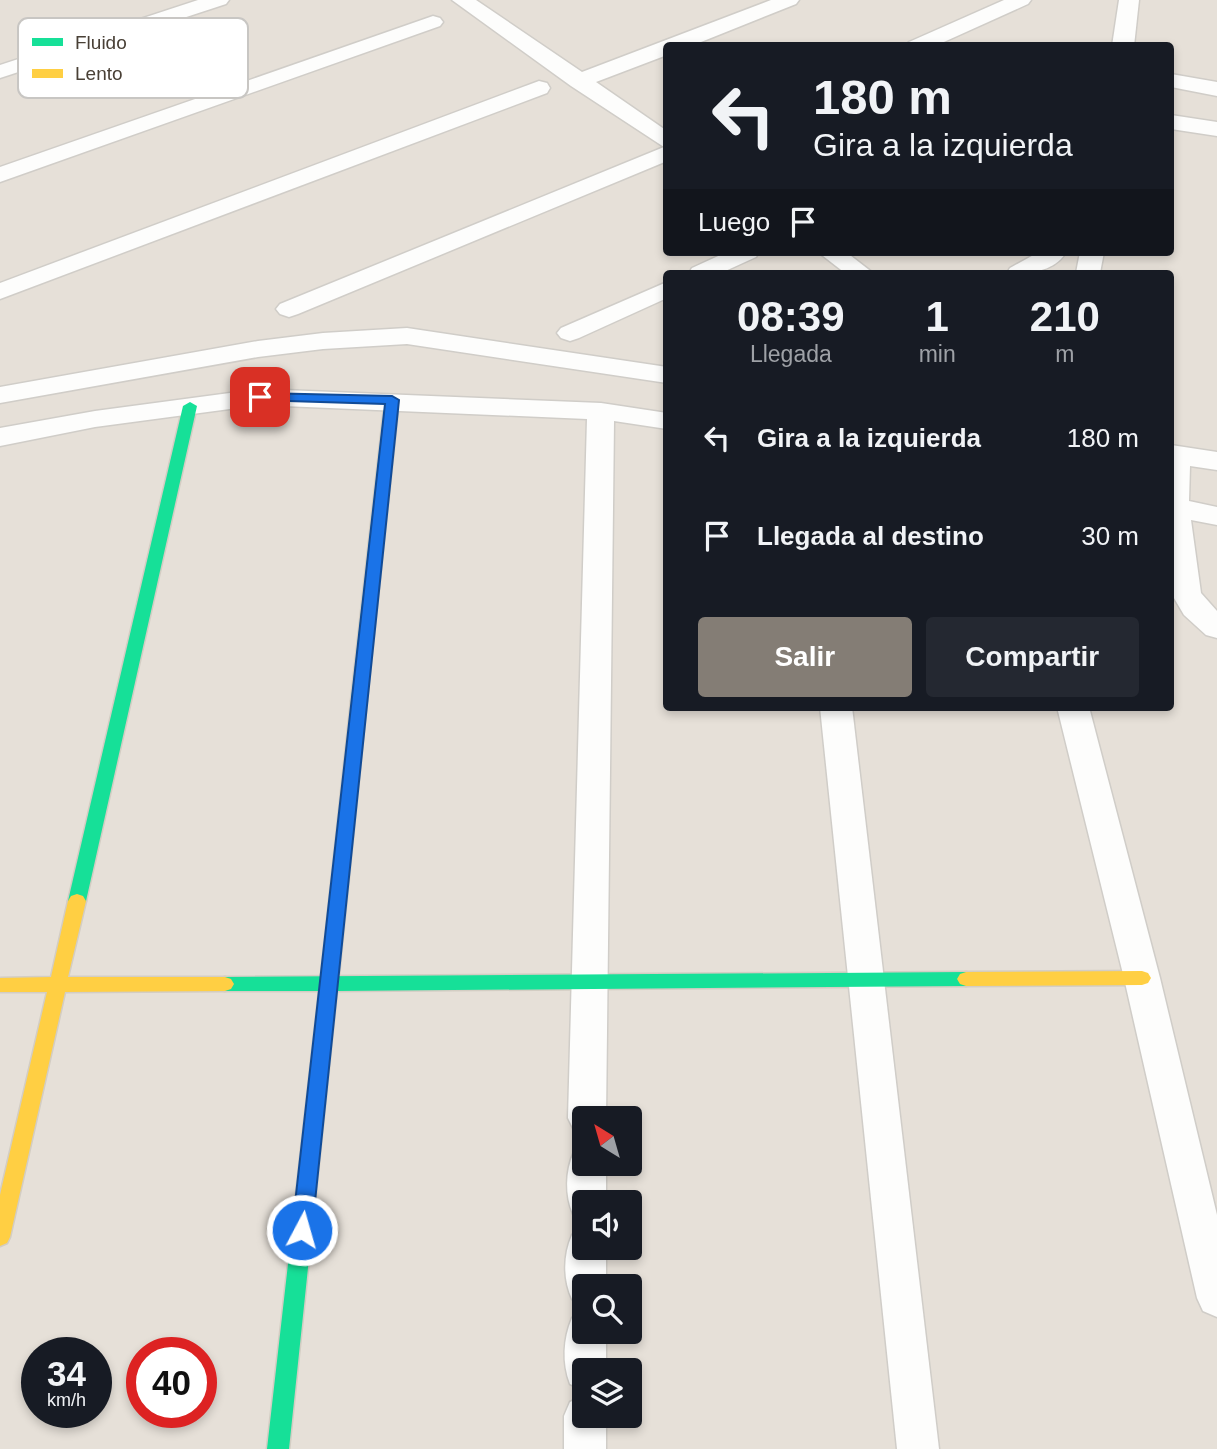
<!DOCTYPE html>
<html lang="es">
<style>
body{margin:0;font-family:Helvetica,sans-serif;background:#242831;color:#f1f3f6;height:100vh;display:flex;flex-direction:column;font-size:26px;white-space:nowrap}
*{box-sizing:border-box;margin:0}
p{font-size:23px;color:#9ea1a6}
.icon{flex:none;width:38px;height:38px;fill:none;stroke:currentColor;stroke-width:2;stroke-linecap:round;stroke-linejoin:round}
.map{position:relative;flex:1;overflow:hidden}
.sheet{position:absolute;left:663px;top:270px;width:511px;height:441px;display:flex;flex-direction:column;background:#171b24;border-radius:7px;box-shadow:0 4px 10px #0003}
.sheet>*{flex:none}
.guide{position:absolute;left:663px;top:42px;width:511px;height:214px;border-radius:7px;box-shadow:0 4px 10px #0003;background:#171b24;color:#f1f3f6;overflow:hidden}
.needle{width:46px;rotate:323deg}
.tools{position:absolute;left:572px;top:1106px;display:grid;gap:14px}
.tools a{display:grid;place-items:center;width:70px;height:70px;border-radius:7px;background:#171b24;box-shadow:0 4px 10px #0003;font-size:35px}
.speed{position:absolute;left:21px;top:1337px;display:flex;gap:14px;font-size:35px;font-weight:700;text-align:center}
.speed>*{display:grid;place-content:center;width:91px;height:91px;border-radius:50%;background:#171b24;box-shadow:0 4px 10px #0003;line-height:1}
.speed small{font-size:18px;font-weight:400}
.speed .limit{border:10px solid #d22;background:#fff;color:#111}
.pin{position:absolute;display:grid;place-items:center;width:60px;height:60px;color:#fff;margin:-30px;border-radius:14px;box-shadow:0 4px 10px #0006}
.me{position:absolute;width:77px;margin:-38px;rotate:6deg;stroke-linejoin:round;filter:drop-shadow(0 0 5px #0008)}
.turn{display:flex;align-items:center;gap:24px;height:147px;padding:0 35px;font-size:32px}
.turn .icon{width:91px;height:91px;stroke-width:2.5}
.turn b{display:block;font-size:49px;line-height:60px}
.then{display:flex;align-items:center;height:66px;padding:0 35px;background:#0003;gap:14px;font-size:26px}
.eta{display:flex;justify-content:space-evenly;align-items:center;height:119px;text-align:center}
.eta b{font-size:42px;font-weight:600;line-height:49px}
.primary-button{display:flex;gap:14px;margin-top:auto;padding:14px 35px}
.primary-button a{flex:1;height:80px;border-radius:7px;background:#847d75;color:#fff;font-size:28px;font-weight:600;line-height:80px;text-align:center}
.primary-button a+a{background:#242831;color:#f1f3f6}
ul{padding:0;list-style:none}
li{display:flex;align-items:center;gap:21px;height:98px;padding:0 35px}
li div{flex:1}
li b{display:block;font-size:26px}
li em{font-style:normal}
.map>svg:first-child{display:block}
.residential{fill:#e6e0d8;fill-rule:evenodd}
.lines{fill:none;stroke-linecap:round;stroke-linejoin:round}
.street-casing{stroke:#d0cdc8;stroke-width:3}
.fast-casing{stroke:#d3cdc3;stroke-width:3}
.slow-casing{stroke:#d3cdc3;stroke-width:3}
.street{fill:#fdfdfc;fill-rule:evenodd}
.fast{fill:#16e098;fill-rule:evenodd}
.slow{fill:#ffcf43;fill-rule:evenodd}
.route{fill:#1a73e8;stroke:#114b97;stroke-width:2}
.key{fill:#fff;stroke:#c8c6c3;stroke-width:2}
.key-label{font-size:19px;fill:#494036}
</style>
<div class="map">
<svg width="1217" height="1449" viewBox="0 0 1217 1449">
<rect width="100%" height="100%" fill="#f2efeb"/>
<path class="residential" d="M0,0H1217V1449H0ZM667,46H1171V252H667ZM667,273H1171V707H667ZM584,1118H630V1164H584ZM584,1202H630V1248H584ZM584,1286H630V1332H584ZM37,1353H96V1412H37ZM142,1353H201V1412H142ZM584,1370H630V1416H584Z"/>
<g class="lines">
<defs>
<g id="street">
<path d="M198,0H229L226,4L0,78V65Z"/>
<path d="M452,0H476L582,72L771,0H799L796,4L691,46H667V55L596,82L667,131V161L298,314L289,317L280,314L276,309L280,304L664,147L571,86Z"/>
<path d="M1004,0H1031L1028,4L935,46H906L909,42Z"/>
<path d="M1119,0H1139L1134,46H1112Z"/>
<path d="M433,16L440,18L443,22L440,26L0,182V167Z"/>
<path d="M1171,74L1217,82V96L1171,87Z"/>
<path d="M539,81L547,83L550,88L547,93L0,299V283Z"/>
<path d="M1171,115L1217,122V136L1171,129Z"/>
<path d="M727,252H759L756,257L721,273H689L692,268Z"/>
<path d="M818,252H846L873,273H845Z"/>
<path d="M1039,252L1065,254C1052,273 1028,273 1007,273L1010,268Z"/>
<path d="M1080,252H1104L1100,273H1076Z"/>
<path d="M667,282V298L579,338L570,341L561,338L557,333L561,328Z"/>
<path d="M407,328L667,367V383L407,344L323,349L258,357L0,403V387L258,341L323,333Z"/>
<path d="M260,389L601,403L667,413V429L614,421L606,1118H584V1133L574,1130L568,1118L587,419L260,405L95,427L0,446V428L95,411Z"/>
<path d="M1171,445L1217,452V470L1190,466L1189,501L1217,507V525L1191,520L1201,593L1217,611V638L1206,635L1184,615L1171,593Z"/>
<path d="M820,707H852L939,1449H897Z"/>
<path d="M1057,707H1089L1160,978L1217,1215V1317L1203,1311L1197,1298L1124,978Z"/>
<path d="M584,1148V1164H606V1202H584V1219L573,1214C565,1196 565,1171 574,1152Z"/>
<path d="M584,1230V1248H606V1286H584V1304L572,1299C563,1280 563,1255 572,1235Z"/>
<path d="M584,1313V1332H606V1370H584V1390L570,1384C562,1363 563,1339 572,1318Z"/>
<path d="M584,1396V1416H606V1449H564V1416L570,1402Z"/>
</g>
<g id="fast">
<path d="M392,396L399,400L367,701L359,707L351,701L385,400Z"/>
<path d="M190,402L197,406L86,901L83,906L77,908L71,906L68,901L183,406Z"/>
<path d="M966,972L972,974L975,979L972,984L966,986L337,991L289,1449H267L319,991H225L219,989L216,984L219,979L225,977Z"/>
</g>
<g id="slow">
<path d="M359,695L367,701L338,984L335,989L329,991L323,989L320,984L351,701Z"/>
<path d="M77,894L83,896L86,901L68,977H225L231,979L234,984L231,989L225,991L65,992L10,1237L7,1243L0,1246V1195L47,992H0V978L51,977L68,901L71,896Z"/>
<path d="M1142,971L1148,973L1151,978L1148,983L1142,985L966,986L960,984L957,979L960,974L966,972Z"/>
</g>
</defs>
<use href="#street" class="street-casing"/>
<use href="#fast" class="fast-casing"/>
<use href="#slow" class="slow-casing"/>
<use href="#street" class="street"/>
<use href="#fast" class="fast"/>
<use href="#slow" class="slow"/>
</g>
<path class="route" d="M260,393L392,396L399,400L312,1230L309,1237L302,1239L295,1237L292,1230L385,404L256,400L254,397Z"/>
<rect x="18" y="18" width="230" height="80" rx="10" class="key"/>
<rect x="32" y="38" width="31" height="8" fill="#16e098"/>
<rect x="32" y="69" width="31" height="9" fill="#ffcf43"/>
<g class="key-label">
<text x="75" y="49">Fluido</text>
<text x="75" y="80">Lento</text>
</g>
</svg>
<div class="tools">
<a><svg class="needle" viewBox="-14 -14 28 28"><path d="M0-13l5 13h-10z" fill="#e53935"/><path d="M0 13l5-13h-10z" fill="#9ea1a6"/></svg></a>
<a><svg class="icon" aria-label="sound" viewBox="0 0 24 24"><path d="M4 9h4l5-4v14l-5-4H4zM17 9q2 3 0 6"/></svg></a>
<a><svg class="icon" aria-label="search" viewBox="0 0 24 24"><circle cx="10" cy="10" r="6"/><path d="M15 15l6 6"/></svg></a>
<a><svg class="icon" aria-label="layers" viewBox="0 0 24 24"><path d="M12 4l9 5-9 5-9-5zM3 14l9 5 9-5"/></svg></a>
</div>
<div class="speed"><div>34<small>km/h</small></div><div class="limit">40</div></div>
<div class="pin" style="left:260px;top:397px;background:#d93025"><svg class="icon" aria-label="arrive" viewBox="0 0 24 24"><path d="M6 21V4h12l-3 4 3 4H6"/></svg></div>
<svg class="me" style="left:302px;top:1230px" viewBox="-20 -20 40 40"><circle r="17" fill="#1a73e8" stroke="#fff" stroke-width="3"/><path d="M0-11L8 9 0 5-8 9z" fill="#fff"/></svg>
<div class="guide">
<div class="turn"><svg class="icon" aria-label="left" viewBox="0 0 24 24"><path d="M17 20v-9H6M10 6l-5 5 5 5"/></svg><div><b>180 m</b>Gira a la izquierda</div></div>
<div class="then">Luego<svg class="icon" aria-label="arrive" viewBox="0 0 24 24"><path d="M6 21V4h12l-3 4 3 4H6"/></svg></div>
</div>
<section class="sheet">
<div class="eta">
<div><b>08:39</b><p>Llegada</p></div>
<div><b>1</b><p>min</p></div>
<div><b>210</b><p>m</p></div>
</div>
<ul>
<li><svg class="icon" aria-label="left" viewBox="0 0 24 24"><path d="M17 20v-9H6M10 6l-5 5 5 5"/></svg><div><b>Gira a la izquierda</b></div><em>180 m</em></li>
<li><svg class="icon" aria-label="arrive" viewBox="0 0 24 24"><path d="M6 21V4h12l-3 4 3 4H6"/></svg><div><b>Llegada al destino</b></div><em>30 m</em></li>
</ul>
<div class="primary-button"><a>Salir</a><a>Compartir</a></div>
</section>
</div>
